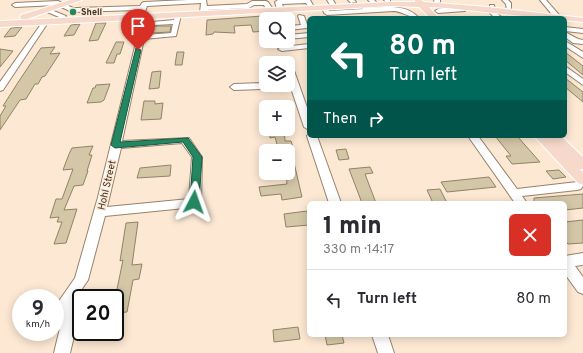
<!DOCTYPE html>
<meta charset="utf-8">
<style>
body{margin:0;font-family:Overpass,sans-serif;background:#f7f7f7;color:#2b2b33;height:100vh;display:flex;flex-direction:column;font-size:15px;white-space:nowrap}
*{box-sizing:border-box;margin:0}
p{font-size:13px;color:#7c7c81}
.icon{flex:none;width:22px;height:22px;fill:none;stroke:currentColor;stroke-width:2;stroke-linecap:round;stroke-linejoin:round}
.map{position:relative;flex:1;overflow:hidden}
.details{position:absolute;left:307px;top:201px;width:260px;height:136px;display:flex;flex-direction:column;background:#fff;border-radius:6px;box-shadow:0 2px 10px #0003}
.details>*{flex:none}
.top-card{position:absolute;left:307px;top:16px;width:260px;height:122px;border-radius:6px;box-shadow:0 2px 10px #0003;background:#00695c;color:#fff;overflow:hidden}
.controls{position:absolute;left:259px;top:12px;display:grid;gap:8px}
.controls a{display:grid;place-items:center;width:36px;height:36px;border-radius:6px;background:#fff;box-shadow:0 2px 10px #0003;font-size:20px}
.speed{position:absolute;left:12px;top:289px;display:flex;gap:8px;font-size:20px;font-weight:700;text-align:center}
.speed>*{display:grid;place-content:center;width:52px;height:52px;border-radius:50%;background:#fff;box-shadow:0 2px 10px #0003;line-height:1}
.speed small{font-size:10px;font-weight:400}
.speed .limit{border:2px solid #111;border-radius:6px;background:#fff;color:#111}
.pin{position:absolute;display:grid;place-items:center;width:34px;height:34px;color:#fff;margin:-41px -17px;border-radius:50% 50% 50% 0;rotate:-45deg;box-shadow:0 0 4px #0007}
.pin .icon{rotate:45deg}
.me{position:absolute;width:44px;margin:-22px;rotate:4deg;stroke-linejoin:round;filter:drop-shadow(0 0 3px #0008)}
.turn{display:flex;align-items:center;gap:14px;height:84px;padding:0 16px;font-size:18px}
.turn .icon{width:52px;height:52px;stroke-width:2.5}
.turn b{display:block;font-size:28px;line-height:34px}
.then{display:flex;align-items:center;height:38px;padding:0 16px;background:#0003;gap:8px;font-size:15px}
.round{display:grid;place-items:center;flex:none;width:42px;height:42px;border-radius:6px;background:#f7f7f7}
.summary{display:flex;align-items:center;justify-content:space-between;height:68px;padding:0 16px}
h1{font-size:24px;font-weight:800;line-height:30px}
ul{padding:0;list-style:none}
li{display:flex;align-items:center;gap:12px;height:60px;padding:0 16px;border-top:1px solid #e1e1e2}
li div{flex:1}
li b{display:block;font-size:15px}
li em{font-style:normal}
.map>svg:first-child{display:block}
.building{fill:#d4c7a8;stroke:#908367}
.lines{fill:none;stroke-linecap:round;stroke-linejoin:round}
.minor-casing{stroke:#98826a;stroke-width:2}
.major-casing{stroke:#fff;stroke-width:2}
.minor{fill:#fff;fill-rule:evenodd}
.major{fill:#f6d9ca;fill-rule:evenodd}
.route{fill:#248761;stroke:#17583f}
.poi-dot{fill:#248761;stroke:#fce8d3;stroke-width:1.5}
.labels{text-anchor:middle;stroke-width:3;stroke-linejoin:round;paint-order:stroke}
.far-poi-label{font-size:9px;font-weight:bold;fill:#3b3127;stroke:#fce8d3;text-anchor:start}
.street-label{font-size:10px;fill:#3b3127;stroke:#fce8d3}
</style>
<div class="map">
<svg width="583" height="353" viewBox="0 0 583 353">
<rect width="100%" height="100%" fill="#fce8d3"/>
<g class="building">
<path d="M263,16L266,22V31L253,32L251,25L234,26L235,33L214,32L213,34L206,35L207,20Z"/>
<path d="M96,23H106L98,40L89,41Z"/>
<path d="M80,24L74,35L64,36L71,25Z"/>
<path d="M153,26H171L170,32L151,33Z"/>
<path d="M22,27L15,36L4,37L11,28Z"/>
<path d="M116,42H124L120,54H117L114,63H106Z"/>
<path d="M55,47L50,54L60,53L45,76L42,77L38,84H35L26,99L20,100L0,130V116L6,106H3L17,84L41,48Z"/>
<path d="M0,49L13,51L0,67Z"/>
<path d="M177,52H184L182,65H175Z"/>
<path d="M565,52L583,66V75L565,60Z"/>
<path d="M161,71L159,88L149,89L152,72Z"/>
<path d="M565,78L583,92V102L565,87Z"/>
<path d="M110,84L104,100L101,102L87,103L93,88H95L96,85Z"/>
<path d="M144,101H155V104L163,103L161,119L141,120Z"/>
<path d="M265,129H284L285,141H291L293,147L278,148L275,137L270,138V135H266Z"/>
<path d="M495,136H517L540,162L512,164L506,156H511Z"/>
<path d="M93,146L89,155H92L87,171H88L83,185L74,186L64,210L77,209L66,243L54,244L62,222H57L59,217L50,218L56,199H62L73,169L63,170L69,154L72,148Z"/>
<path d="M346,149L349,159L339,160L336,150Z"/>
<path d="M288,150H291L302,197L282,200L281,194L261,196L259,187L287,184L286,173H288Z"/>
<path d="M171,165L170,176L137,178L140,168Z"/>
<path d="M370,167L373,173L365,174L376,203H362L349,169Z"/>
<path d="M559,170L566,177L553,179L546,171Z"/>
<path d="M489,177L496,187L447,192L441,182Z"/>
<path d="M440,189L447,203H433L427,190Z"/>
<path d="M583,194V208L565,210V203H534V198Z"/>
<path d="M307,211L309,225L286,227L284,214Z"/>
<path d="M583,220V243L568,244L565,241V222Z"/>
<path d="M138,222L132,265L142,264L139,279L133,280L127,312L115,313V299L123,260L120,261L126,223Z"/>
<path d="M298,327L300,339L274,342L273,330Z"/>
<path d="M325,335H342L344,343L327,345Z"/>
</g>
<g class="lines">
<defs>
<g id="minor">
<path d="M188,0H206L207,6L247,4L252,1H266L268,2L273,9L276,19H270L264,5H254L249,8L206,10V13L203,15L200,13L201,3L147,6L144,15L149,16L145,35L171,33L173,24L154,25L151,23L152,22L174,20L175,15L178,13L181,15L176,36L144,39L122,141L189,138L202,157L201,203L199,206L195,207L105,216L88,280L73,302L76,328L70,353H54L60,328L59,301L75,278L98,197L142,18L137,17L139,10L72,12L57,5L15,7L12,5L15,3L58,1L73,8H77L140,6L142,3L144,2ZM182,143L192,157L189,199L107,207L121,148Z"/>
<path d="M310,0L314,7L311,9L309,8L306,3L282,4L283,7L286,9L290,19L288,21V19H284L281,11L277,9L275,2L278,0Z"/>
<path d="M327,0H333L337,7L336,8H332Z"/>
<path d="M348,0H354L356,2L351,3Z"/>
<path d="M368,0H374L376,2L371,3Z"/>
<path d="M384,0H390V1L387,3Z"/>
<path d="M434,0H440V2L435,3Z"/>
<path d="M502,0H508L511,3V10H507L506,4Z"/>
<path d="M540,0H546L560,16L561,18H555Z"/>
<path d="M364,4L369,8C386,7 407,4 419,18C410,18 404,12 394,11L327,15L324,13L322,7L327,6L329,11L363,9L361,6Z"/>
<path d="M462,5L465,7V11L438,13L435,11L438,9L459,8L460,6Z"/>
<path d="M490,5H494L495,11L502,18H495L490,13Z"/>
<path d="M45,9H49L66,16L61,22H57L56,21L59,17L45,11Z"/>
<path d="M520,11H524L533,18H526L520,13Z"/>
<path d="M299,15L304,16L308,27L307,28L288,30V26L301,25L298,16Z"/>
<path d="M44,20L49,21L3,90L0,91V82Z"/>
<path d="M565,27L583,29V33L565,31Z"/>
<path d="M565,32L578,39L583,40V44L573,43L565,37Z"/>
<path d="M309,33V37L288,39V35Z"/>
<path d="M565,41L583,52V58L565,46Z"/>
<path d="M309,44V48L282,51L278,49L282,47Z"/>
<path d="M287,63H291L292,65L309,113V130L304,127L291,88L234,90L230,87L234,84L266,83V85H288V83H290L288,77V63Z"/>
<path d="M565,66L583,79V85L565,72Z"/>
<path d="M309,134V136H317L341,203H329L307,136Z"/>
<path d="M468,136H478L517,189L577,182L581,183L583,186L581,189L577,190L522,196L527,203H515Z"/>
<path d="M583,253V265L575,266L583,277V294L578,292L565,274V256Z"/>
<path d="M372,335H388L394,353H378Z"/>
</g>
<g id="major">
<path d="M70,0H82L27,19H21L20,17L21,15Z"/>
<path d="M415,0H421L424,2L488,7L583,18V22L565,20V18C520,18 474,9 429,7L439,18H430L419,7L392,6L0,27V21L392,2H415Z"/>
<path d="M534,136H547L549,138L548,136H561L583,157V169H580L583,172V185L578,183Z"/>
</g>
</defs>
<use href="#minor" class="minor-casing"/>
<use href="#major" class="major-casing"/>
<use href="#minor" class="minor"/>
<use href="#major" class="major"/>
</g>
<path class="route" d="M136,48L141,50L120,142L188,138L202,157L199,202L198,205L194,206L190,202L193,157L183,142L115,148L111,145Z"/>
<circle class="poi-dot" cx="73" cy="12" r="4"/>
<g class="labels">
<g class="far-poi-label">
<text x="81" y="15">Shell</text>
</g>
<g class="street-label">
<text transform="translate(106 185) rotate(-77)" y="4">Hohl Street</text>
</g>
</g>
</svg>
<div class="controls">
<a><svg class="icon" aria-label="search" viewBox="0 0 24 24"><circle cx="10" cy="10" r="6"/><path d="M15 15l6 6"/></svg></a>
<a><svg class="icon" aria-label="layers" viewBox="0 0 24 24"><path d="M12 4l9 5-9 5-9-5zM3 14l9 5 9-5"/></svg></a>
<a>+</a>
<a>−</a>
</div>
<div class="speed"><div>9<small>km/h</small></div><div class="limit">20</div></div>
<div class="pin" style="left:138px;top:50px;background:#d93025"><svg class="icon" aria-label="arrive" viewBox="0 0 24 24"><path d="M6 21V4h12l-3 4 3 4H6"/></svg></div>
<svg class="me" style="left:194px;top:202px" viewBox="-20 -20 40 40"><path d="M0-17L14 15 0 8-14 15z" fill="#248761" stroke="#fff" stroke-width="4"/></svg>
<div class="top-card">
<div class="turn"><svg class="icon" aria-label="left" viewBox="0 0 24 24"><path d="M17 20v-9H6M10 6l-5 5 5 5"/></svg><div><b>80 m</b>Turn left</div></div>
<div class="then">Then<svg class="icon" aria-label="right" viewBox="0 0 24 24"><path d="M7 20v-9h11M14 6l5 5-5 5"/></svg></div>
</div>
<section class="details">
<div class="summary"><div><h1>1 min</h1><p>330 m · 14:17</p></div><a class="round" style="background:#d93025;color:#fff"><svg class="icon" aria-label="close" viewBox="0 0 24 24"><path d="M6 6l12 12M18 6L6 18"/></svg></a></div>
<ul>
<li><svg class="icon" aria-label="left" viewBox="0 0 24 24"><path d="M17 20v-9H6M10 6l-5 5 5 5"/></svg><div><b>Turn left</b></div><em>80 m</em></li>
</ul>
</section>
</div>
